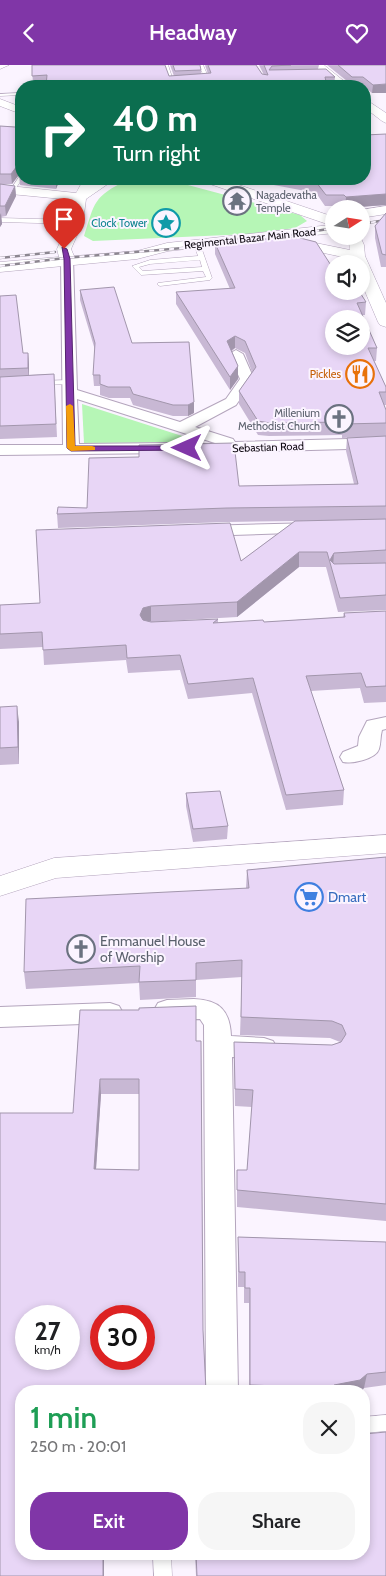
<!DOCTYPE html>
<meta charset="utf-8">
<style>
body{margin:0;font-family:Cabin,sans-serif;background:#f6f6f6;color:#202124;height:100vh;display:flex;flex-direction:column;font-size:19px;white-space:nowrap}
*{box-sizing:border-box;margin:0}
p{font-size:16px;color:#757577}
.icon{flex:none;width:28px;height:28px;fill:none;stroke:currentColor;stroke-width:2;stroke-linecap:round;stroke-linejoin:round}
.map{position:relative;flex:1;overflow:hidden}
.drawer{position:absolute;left:15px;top:1320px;width:355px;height:175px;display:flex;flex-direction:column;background:#fff;border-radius:20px;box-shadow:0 2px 8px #0003}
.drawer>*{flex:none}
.hud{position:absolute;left:15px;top:15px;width:356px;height:105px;border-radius:20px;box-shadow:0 2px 8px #0003;background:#0b6e4f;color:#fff;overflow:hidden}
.needle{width:32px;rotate:78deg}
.buttons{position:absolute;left:325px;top:135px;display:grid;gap:10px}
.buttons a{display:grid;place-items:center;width:45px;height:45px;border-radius:50%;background:#fff;box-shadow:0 2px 8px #0003;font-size:25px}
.speed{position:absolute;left:15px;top:1240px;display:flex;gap:10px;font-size:25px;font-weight:700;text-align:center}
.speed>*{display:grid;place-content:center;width:65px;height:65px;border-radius:50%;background:#fff;box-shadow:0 2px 8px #0003;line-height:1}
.speed small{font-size:12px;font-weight:400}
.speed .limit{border:8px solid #d22;background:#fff;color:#111}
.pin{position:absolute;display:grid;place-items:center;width:42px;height:42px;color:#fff;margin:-51px -21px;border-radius:50% 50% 50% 0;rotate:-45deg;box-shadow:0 0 5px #0007}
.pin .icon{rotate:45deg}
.me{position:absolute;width:55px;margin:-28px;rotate:270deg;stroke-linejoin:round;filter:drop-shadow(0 0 4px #0008)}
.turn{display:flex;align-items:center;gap:18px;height:105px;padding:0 15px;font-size:22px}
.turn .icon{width:65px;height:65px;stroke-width:2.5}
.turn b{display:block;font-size:35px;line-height:42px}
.round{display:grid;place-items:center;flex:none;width:52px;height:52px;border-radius:20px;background:#f6f6f6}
.overview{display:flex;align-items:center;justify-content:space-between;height:85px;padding:0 15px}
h1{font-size:30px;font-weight:600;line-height:38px;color:#1e9e55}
.primary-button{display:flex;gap:10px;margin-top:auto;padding:10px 15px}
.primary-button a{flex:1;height:58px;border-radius:20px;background:#8036a7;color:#fff;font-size:20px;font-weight:600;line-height:58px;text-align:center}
.primary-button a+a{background:#f6f6f6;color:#202124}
header{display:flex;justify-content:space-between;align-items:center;height:65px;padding:0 15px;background:#8036a7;color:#fff;font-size:22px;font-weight:600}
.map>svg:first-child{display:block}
.green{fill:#b6f6b6}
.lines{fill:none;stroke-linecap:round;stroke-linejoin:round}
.lane-casing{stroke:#b4a5bd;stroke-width:1}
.street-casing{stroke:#b4a5bd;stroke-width:2}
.secondary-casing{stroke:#b4a5bd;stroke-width:1}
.primary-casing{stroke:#b4a5bd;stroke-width:1}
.lane{fill:#fff;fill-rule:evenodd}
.street{fill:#fff;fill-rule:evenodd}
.secondary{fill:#fff;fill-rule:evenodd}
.primary{fill:#fff;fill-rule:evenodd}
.rail-casing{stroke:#8c8690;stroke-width:2.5}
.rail{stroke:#fbf4ff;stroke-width:2;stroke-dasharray:5;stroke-linecap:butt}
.wall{fill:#c8b8d4;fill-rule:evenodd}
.shaded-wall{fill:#a296ac}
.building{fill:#e8d6f6;stroke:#a296ac;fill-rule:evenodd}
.route{fill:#8036a7;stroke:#53236d}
.slow{fill:#f59e0b}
.labels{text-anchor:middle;stroke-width:4;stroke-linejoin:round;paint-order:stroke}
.far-worship-label{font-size:11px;fill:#5b616d;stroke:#fbf4ff;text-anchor:start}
.far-culture-label{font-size:11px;fill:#0d838f;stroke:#fbf4ff;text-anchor:end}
.far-street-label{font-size:11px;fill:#0f0a12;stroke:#fbf4ff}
.far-food-label{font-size:11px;fill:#c56008;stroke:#fbf4ff;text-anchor:end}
.shop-label{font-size:14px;fill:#366cbe;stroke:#fbf4ff;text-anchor:start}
.worship-label{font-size:14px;fill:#5b616d;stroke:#fbf4ff;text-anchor:start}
</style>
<header><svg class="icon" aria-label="back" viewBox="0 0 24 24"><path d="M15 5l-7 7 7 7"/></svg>Headway<svg class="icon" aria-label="heart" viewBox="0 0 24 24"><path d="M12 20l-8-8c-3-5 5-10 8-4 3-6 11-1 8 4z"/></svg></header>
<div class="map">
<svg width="386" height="1511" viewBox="0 0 386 1511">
<rect width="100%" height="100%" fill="#fbf4ff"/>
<g class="green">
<path d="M127,115L173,116L300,150L307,156L295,163L249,169L93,176L84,171C95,137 93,132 127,115Z"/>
<path d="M82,339L201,377L84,378Z"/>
</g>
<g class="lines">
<defs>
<g id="lane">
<path d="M164,0H168L173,15L181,16V18L169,17Z"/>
<path d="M199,0H203L210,16L202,18L200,17L205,14Z"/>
<path d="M21,28V30L0,31V29Z"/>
<path d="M21,39V41L10,43L8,42Z"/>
<path d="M365,62L375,76L371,75L365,67Z"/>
<path d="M21,109L22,114L14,126L9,127Z"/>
<path d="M231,114H244L220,119L217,117Z"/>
<path d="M0,153L76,155L79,157L76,159L0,157Z"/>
<path d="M197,177L200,179L212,213L210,215L160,221L158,220V218L206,212L203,206L141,210L132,201L150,195L198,191L194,179ZM200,195L202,202L143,206L139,202L150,199Z"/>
<path d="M69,315L73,317L72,319L41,320L37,318L41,316Z"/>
<path d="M386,1350V1366L364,1368V1352Z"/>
<path d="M153,1489H171L172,1511H154Z"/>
</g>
<g id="street">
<path d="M67,190L73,194L77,325L180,357L226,334L240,314L229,289L236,285L243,289L254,314L236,340L195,362L233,374L235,377L386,373V383L203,388L197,386L195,383L197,380L215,378L77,334L79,379L169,378L175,380L177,383L175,386L169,388L0,390V380H63L61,194Z"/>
<path d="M315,458L321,459L324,463L321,467L202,471L196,470L193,466L196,462L202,461Z"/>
<path d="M386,652V664L382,665C380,672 381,678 379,684C376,694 352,699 343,697L340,692L343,687L358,681L359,672L367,656Z"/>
<path d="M194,934C219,935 230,945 231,971L264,973L273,976L277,983L273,990L264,993L232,992L238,1326H206L204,960L200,954L167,955L158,952L154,945L158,938L167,935Z"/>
<path d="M110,938L119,941L123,948L119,955L110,958L0,962V942Z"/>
</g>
<g id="secondary">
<path d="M312,0H324L350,21H338Z"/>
<path d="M0,34L21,42V49L0,41Z"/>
<path d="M365,34L386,48V58L382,56L365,43Z"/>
<path d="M84,114H92L95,116L99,114H115L86,134L83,157L71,184L74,191L137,186L167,178L330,160L204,117L203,114H221L334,152V168L168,186L137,194L0,207V197L59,192L57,184L69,157L73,135L0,128V120L76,128Z"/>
<path d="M386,141V149L361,153V145Z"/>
<path d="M348,171H360L364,180L365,191L386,238V262L380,260L378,257L361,217V199H354L352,194L291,181L289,178L291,175L296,174L350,185Z"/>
<path d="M386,770V788L56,813L0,831V811L54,793Z"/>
</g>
<path id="primary" d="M0,0H9L0,4Z"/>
</defs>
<use href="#lane" class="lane-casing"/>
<use href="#street" class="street-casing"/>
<use href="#secondary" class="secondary-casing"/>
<use href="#primary" class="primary-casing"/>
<use href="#lane" class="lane"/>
<use href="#street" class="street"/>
<use href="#secondary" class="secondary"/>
<use href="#primary" class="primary"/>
<defs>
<g id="rail">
<path d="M361,159L386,155"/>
<path d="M222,176L261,171"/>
<path d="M255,176L334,163"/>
<path d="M0,193L55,187"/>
<path d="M0,201L65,193L230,179"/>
</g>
</defs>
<use href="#rail" class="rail-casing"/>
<use href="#rail" class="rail"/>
</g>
<g class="wall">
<path d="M32,0L169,11H174L170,0H200L201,5V9H208L205,0H256L262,9L264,10L259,0H319L318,4L335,12L334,20H33Z"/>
<path d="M327,0H386L372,28L365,22V21L363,20H352Z"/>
<path d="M21,60V114H60L56,124L20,120L19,110L21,107L12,119H0V61L15,62Z"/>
<path d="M386,69V140L345,143L343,141H325L316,128L248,115L247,114H365V70Z"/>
<path d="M0,119L15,121L16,131L6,151L1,152L2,159L0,162Z"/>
<path d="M386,148V202H381L375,173V161Z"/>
<path d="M215,178L333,205L366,237L365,250H362L377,283L376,296H374L386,322V340H384L386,345V545L338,547L326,502H299L237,552L149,557L218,554V558L264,557L343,552L344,548L386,546V637L364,638L360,623L311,626L344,725L343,740L286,745L252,628L188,634L180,605L128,608L126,595L44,600L43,582L0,584V540L40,538L241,496L295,456L226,457L58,463L57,449L87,443L239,421L354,419L346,386L347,373L368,372L342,373V370L269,371L258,370L239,339V326L252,307L245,288L235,283L232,286L238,301V314L230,325L176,239V227L230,224L215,189Z"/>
<path d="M80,225L132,278L189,277L194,348L188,351H173L133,340L130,333H109L100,330V321H94L93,310L95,285L80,235Z"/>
<path d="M0,231L23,288H28L29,300V310L54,309L57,372L0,374Z"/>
<path d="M0,642L19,657V699L0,700Z"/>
<path d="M186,728L228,761L227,774L193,777L186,741Z"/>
<path d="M386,792V1156L237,1142V1105H247L252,1042L235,1041L234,977L332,980L340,977L330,973L240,970L242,912L196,915V932L140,935L139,918L26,924L24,907L246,823L247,805Z"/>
<path d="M196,941V976H201L203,1265L206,1326H21V1489H104V1511H0V1048H73L80,945H139V943ZM101,1029H139V1105L96,1104ZM26,1251H69V1294H26ZM101,1251H144V1294H101Z"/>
<path d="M238,1172L386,1177V1320L364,1323L361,1326H249V1238H244V1222H238Z"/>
<path d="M195,1489H364L386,1511H196Z"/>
</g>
<g class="shaded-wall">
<path d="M386,19V28H372L373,20Z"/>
<path d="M20,97L21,107L12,119L11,109Z"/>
<path d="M56,114H60L56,124Z"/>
<path d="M15,121L16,131L6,151L5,141Z"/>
<path d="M386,129V140L345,143L346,132Z"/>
<path d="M1,148L2,159L0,162V150Z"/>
<path d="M235,271V283L227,288V276Z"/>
<path d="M28,288L29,300V315L28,303Z"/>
<path d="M238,301V314L230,325V312Z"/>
<path d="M194,337V348L188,351V340Z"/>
<path d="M299,487V502L237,552V537Z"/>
<path d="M334,488L333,502L330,495Z"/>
<path d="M151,541V556L143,558L140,550L143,543Z"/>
<path d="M17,641L19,657V699L18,682Z"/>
<path d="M100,1014L101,1029L95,1119L94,1104Z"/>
<path d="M367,1309L364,1323L361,1326H334V1320Z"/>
<rect x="103" y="1489" width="1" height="22"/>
</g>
<g class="building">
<path d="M32,0H165L169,11L211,8L208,0H256L262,9L268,10L264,0H291L272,1L269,5L326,4L335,12H325L327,21H46L47,10L32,11Z"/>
<path d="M173,0H200L201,5L175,6Z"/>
<path d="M338,0H386V19L373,20L363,12H352Z"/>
<path d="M21,60V100L20,97L11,109H0V61L15,62Z"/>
<path d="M386,69V129L346,132L344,130H326L316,117L301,114H365V70Z"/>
<path d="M0,119L15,121L5,141H0Z"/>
<path d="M386,148V190L382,189L375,161Z"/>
<path d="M296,172L316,177L334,205V226H359L366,237L357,238L377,283H368L386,322V327H379L386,345V358L343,359V357L270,358L258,356L239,326L256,302L245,276L235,271L227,276L238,301L230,312L176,227L235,223L215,178ZM334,254H361V281H334Z"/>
<path d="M114,222L132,278L189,277L194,337L188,340H173L133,329L130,322H108L100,319V310H93L95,278L80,225Z"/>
<path d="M16,230L23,288H28V303L0,304V231Z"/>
<path d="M54,309L56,359L0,361V312Z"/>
<path d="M386,371V441L227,443L57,449L58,442L87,443L89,393L139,392V380L234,378L239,421L358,419L347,373Z"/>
<path d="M386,454V485L334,488L330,495L334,499L386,498V530L340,533L327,487H299L237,537L151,541L143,543L140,550L143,555L151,557L218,554L213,558L263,555L264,557L345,552L344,548L386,546V621L366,622L361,608L306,611L344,725L286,730L253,613L188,619L180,590L127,593L126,580L43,585L42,567L0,569V540L40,538L36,465L230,458L241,496L295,456Z"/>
<path d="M17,641L18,682L0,683V642Z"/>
<path d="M220,726L228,761L193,764L186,728Z"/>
<path d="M386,792V1139L237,1125V1105H247L253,1025L235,1024L234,977L332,980L341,977L346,969L342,960L332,956L241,952L242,895L196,898V915L139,917L140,901L24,907L26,834L249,823L247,805Z"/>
<path d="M196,941V976H201L203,1265L206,1326H21V1489H103V1511H0V1048H73L80,945H139V943ZM100,1014H139V1105L94,1104ZM26,1251H69V1294H26ZM101,1251H144V1294H101Z"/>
<path d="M238,1172L386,1177V1307L367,1309L360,1315L334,1320V1323L250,1320V1223H245V1207H239Z"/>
<path d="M386,1367V1511H197L196,1489H364V1369Z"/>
</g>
<path class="route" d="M62,182L67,184L70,194L75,381H187L191,383L190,385L71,386L67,383L64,194Z"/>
<path class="slow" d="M70,339L73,341L75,381H92L95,382V385L71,386L67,383L66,341Z"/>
<defs>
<symbol id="temple-ring" viewBox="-11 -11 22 22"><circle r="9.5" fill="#fbf4ff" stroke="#6b7280" stroke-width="1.5"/><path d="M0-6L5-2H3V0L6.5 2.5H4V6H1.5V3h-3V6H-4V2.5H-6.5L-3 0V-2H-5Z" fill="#6b7280"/></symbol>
<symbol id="sight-ring" viewBox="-11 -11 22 22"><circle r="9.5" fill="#fbf4ff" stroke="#0f9aa8" stroke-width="1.5"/><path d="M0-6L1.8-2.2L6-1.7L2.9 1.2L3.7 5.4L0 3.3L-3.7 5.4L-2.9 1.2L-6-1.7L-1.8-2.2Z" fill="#0f9aa8"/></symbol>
<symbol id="restaurant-ring" viewBox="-11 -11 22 22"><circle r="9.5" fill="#fbf4ff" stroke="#e8710a" stroke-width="1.5"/><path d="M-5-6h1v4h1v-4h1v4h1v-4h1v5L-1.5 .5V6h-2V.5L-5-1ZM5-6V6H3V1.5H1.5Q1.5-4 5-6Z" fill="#e8710a"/></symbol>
<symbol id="church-ring" viewBox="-11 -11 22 22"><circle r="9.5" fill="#fbf4ff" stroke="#6b7280" stroke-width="1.5"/><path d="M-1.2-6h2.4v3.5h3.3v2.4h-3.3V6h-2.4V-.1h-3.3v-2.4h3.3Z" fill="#6b7280"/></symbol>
<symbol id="supermarket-ring" viewBox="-11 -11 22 22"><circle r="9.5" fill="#fbf4ff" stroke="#3f7fe0" stroke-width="1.5"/><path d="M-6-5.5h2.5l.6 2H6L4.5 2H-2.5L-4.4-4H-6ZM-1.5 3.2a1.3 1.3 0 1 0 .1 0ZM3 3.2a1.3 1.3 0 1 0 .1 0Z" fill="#3f7fe0"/></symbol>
</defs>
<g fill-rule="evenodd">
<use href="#temple-ring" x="221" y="120" width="32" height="32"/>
<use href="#sight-ring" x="150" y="142" width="32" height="32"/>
<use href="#restaurant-ring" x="344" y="293" width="32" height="32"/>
<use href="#church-ring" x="323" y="338" width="32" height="32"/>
<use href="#supermarket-ring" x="293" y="816" width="32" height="32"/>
<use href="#church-ring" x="65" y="868" width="32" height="32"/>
</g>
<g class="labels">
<g class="far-worship-label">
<text x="256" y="134">Nagadevatha<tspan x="256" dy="13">Temple</tspan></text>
<text x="320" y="352" text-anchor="end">Millenium<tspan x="320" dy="13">Methodist Church</tspan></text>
</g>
<g class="far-culture-label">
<text x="147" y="162">Clock Tower</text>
</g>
<g class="far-street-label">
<text transform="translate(250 173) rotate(-6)" y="4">Regimental Bazar Main Road</text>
<text transform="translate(268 382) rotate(-2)" y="4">Sebastian Road</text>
</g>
<g class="far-food-label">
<text x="341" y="313">Pickles</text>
</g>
<g class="shop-label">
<text x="328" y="837">Dmart</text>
</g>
<g class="worship-label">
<text x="100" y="881">Emmanuel House<tspan x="100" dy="16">of Worship</tspan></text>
</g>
</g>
</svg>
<div class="buttons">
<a><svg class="needle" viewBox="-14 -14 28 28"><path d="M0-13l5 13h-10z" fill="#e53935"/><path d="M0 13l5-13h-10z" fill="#757577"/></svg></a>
<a><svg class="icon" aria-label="sound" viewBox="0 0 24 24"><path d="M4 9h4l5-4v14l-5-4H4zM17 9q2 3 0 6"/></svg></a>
<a><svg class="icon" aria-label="layers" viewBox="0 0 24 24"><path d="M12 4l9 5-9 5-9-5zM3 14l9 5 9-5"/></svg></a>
</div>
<div class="speed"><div>27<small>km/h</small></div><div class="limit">30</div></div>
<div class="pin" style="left:64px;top:184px;background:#d93025"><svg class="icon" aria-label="arrive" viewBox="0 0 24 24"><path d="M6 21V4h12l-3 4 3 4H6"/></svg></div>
<svg class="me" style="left:187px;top:383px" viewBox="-20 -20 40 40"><path d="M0-17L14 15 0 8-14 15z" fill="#8036a7" stroke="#fff" stroke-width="4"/></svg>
<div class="hud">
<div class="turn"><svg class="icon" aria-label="right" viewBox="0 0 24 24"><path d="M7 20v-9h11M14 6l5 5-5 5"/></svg><div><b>40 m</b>Turn right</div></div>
</div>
<section class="drawer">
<div class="overview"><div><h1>1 min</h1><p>250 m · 20:01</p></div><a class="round"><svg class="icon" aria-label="close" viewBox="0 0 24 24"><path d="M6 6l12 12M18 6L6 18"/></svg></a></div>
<div class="primary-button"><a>Exit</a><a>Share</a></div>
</section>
</div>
